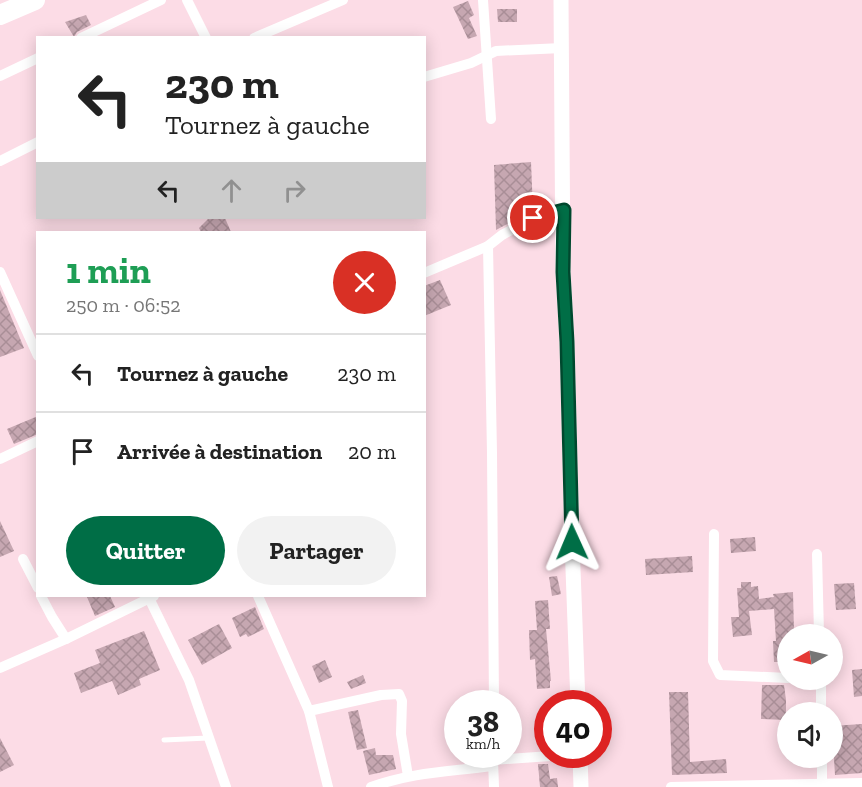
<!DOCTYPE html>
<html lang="fr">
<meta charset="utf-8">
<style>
body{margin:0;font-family:"Zilla Slab",serif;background:#f2f2f2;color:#222;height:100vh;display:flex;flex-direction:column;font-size:22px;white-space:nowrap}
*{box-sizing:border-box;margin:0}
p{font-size:20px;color:#767676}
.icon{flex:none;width:33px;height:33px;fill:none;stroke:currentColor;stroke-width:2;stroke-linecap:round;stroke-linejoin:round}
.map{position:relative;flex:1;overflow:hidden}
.details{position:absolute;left:36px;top:231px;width:390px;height:366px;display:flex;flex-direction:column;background:#fff;border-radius:0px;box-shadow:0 3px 15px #0003}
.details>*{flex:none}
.guide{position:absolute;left:36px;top:36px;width:390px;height:183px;border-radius:0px;box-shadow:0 3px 15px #0003;background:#fff;color:#222;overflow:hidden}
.needle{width:39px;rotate:262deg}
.tools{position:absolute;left:777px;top:624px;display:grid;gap:12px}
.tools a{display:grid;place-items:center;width:66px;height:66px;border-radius:50%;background:#fff;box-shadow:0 3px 15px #0003;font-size:30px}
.speed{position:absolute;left:444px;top:690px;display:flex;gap:12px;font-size:30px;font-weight:700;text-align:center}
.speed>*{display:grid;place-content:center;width:78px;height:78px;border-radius:50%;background:#fff;box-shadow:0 3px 15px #0003;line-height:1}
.speed small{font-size:15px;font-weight:400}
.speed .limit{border:9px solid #d22;background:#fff;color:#111}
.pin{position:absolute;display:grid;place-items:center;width:51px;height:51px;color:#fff;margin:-26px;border:3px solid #fff;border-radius:50%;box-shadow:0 2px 6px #0007}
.me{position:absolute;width:66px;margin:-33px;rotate:359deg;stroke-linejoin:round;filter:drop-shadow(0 0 4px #0008)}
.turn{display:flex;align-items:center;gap:21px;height:126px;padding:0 30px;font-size:27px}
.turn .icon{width:78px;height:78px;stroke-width:2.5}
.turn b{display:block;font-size:42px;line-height:51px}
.lanes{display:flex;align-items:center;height:57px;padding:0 30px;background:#0003;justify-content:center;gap:30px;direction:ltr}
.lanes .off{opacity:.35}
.round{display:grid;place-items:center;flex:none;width:63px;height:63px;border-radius:32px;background:#f2f2f2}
.head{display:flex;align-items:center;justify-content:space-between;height:102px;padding:0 30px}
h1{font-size:36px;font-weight:800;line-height:45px;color:#1e9e55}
.cta{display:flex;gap:12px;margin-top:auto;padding:12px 30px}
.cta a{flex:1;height:69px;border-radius:36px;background:#006e46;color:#fff;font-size:24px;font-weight:800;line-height:69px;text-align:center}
.cta a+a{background:#f2f2f2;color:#222}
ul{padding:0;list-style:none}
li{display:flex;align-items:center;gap:18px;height:78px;padding:0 30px;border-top:2px solid #e0e0e0}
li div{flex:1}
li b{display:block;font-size:22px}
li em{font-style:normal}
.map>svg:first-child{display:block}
.building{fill:url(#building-cross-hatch)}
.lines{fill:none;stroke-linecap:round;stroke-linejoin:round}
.lane{stroke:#fff;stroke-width:5}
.street{stroke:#fff;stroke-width:10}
.secondary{stroke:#fff;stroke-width:15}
.highway{stroke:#fff;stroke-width:20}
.route-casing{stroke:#00482e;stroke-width:15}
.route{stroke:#006e46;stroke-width:10}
</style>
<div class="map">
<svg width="862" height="787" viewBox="0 0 862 787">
<defs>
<pattern id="building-cross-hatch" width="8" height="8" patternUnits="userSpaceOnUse" patternTransform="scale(1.5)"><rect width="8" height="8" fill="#c6a7b1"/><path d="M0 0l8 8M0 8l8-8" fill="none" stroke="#a98e97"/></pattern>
</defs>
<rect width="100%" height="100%" fill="#fcdce6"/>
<g class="building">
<path d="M468,1L474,15L469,18L477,36L468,39L453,7Z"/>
<path d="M497,9H517V22H498Z"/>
<path d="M86,15L91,25L77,32L74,37L65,22Z"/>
<path d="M531,162L533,210L496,230L494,165Z"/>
<path d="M209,218H225L231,232H201L199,228Z"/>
<path d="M440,280L451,305L424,316V286Z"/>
<path d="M0,290L24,348L0,357Z"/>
<path d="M38,416V434L14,444L7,429Z"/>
<path d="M0,521L14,551L0,557Z"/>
<path d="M755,537L756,551L731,553L730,539Z"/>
<path d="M692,556L693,572L646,575L645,559Z"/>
<path d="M557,576L561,594L552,596L549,577Z"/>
<path d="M741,582H751V587L758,586L759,599L774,597L773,594L793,592L794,632L788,633V662H774L773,641H776L774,609L749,611L752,635L733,637L731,617H739L737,588H741Z"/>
<path d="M854,583L856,609L836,610L834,584Z"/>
<path d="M91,596H110L115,607L95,616L87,597Z"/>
<path d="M548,600L550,629H546L551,681H550V688L537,689L535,659L530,660L529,630H537L535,601Z"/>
<path d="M255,607L264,629L248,637L246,634L240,637L232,618Z"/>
<path d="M219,624L232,648L202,665L188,640Z"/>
<path d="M144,631L160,670L139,679L141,685L118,695L112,681L81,693L74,673L100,663L95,650Z"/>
<path d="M325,660L332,677L319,683L312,666Z"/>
<path d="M862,669V696L854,697L852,670Z"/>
<path d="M363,675L366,683L351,689L347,682Z"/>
<path d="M762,685H784L786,700V720L761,719Z"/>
<path d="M669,692H688L690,762L726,759L727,773L672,775Z"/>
<path d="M358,710L367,748L357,750L348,712Z"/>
<path d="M862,724V773L835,775L832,726Z"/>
<path d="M0,738L14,765L0,772Z"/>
<path d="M375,748L376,755H393L396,769L369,775L363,751Z"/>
<path d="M538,764H548L550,779L557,778L558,787H540Z"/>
</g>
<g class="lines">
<path class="lane" d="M164,740L208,738"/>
<g class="street">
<path d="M187,0L206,38"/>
<path d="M483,0L491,119"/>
<path d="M81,38L161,0"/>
<path d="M254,38L343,0"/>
<path d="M0,76L38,58"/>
<path d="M424,77L471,63L496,51L562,48"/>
<path d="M0,161L38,142"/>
<path d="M488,246L492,453L494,704"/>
<path d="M0,272L38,356"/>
<path d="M424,273L488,246L502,235L533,218L564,210"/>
<path d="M0,459L38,441"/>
<path d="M714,534L713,661L720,675L788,678"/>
<path d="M817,554L819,634"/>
<path d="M23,559L38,588"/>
<path d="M41,596L52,617L66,639"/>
<path d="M148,596L189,680L226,787"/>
<path d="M258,596L309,711L328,787"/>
<path d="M0,668L66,639L154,596"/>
<path d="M821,680V712"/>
<path d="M309,711L381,695L399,694L402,701L401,734L408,776"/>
<path d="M822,758V784"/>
<path d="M493,760L579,754"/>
<path d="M493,760L494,787"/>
<path d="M371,787C414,772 448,772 492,766"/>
<path d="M671,787L862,783"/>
</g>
<g class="secondary">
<path d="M561,0L563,271L567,342L572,542L578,704"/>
<path d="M580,754L581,787"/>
</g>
<path class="highway" d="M0,15L35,0"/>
</g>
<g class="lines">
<defs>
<path id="route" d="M533,218L564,210L563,272L567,342L572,542"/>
</defs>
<use href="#route" class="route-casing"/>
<use href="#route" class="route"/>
</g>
</svg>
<div class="tools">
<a><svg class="needle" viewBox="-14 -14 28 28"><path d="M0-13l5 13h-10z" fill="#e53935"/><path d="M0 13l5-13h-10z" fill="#767676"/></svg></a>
<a><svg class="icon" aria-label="sound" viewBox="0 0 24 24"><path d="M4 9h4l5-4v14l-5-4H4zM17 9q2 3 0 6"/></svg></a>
</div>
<div class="speed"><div>38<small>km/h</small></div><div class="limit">40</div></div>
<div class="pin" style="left:533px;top:218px;background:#d93025"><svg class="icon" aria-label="arrive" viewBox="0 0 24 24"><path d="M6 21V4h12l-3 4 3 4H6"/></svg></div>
<svg class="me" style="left:572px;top:542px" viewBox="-20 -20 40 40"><path d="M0-17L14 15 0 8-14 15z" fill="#006e46" stroke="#fff" stroke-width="4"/></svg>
<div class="guide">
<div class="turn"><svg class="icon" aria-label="left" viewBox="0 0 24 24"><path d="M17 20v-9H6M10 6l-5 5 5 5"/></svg><div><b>230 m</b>Tournez à gauche</div></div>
<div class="lanes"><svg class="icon" aria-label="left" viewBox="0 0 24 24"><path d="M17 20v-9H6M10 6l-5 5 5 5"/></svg><svg class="icon off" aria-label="ahead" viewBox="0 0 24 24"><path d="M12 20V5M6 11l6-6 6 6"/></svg><svg class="icon off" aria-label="right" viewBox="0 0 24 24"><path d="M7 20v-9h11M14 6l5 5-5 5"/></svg></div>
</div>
<section class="details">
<div class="head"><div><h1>1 min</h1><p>250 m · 06:52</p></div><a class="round" style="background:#d93025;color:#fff"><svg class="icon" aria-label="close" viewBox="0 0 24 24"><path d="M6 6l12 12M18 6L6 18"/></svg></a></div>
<ul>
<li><svg class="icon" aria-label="left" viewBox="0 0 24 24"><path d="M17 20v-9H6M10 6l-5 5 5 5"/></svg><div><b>Tournez à gauche</b></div><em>230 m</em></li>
<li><svg class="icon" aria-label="arrive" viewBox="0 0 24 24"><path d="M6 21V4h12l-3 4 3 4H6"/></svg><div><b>Arrivée à destination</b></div><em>20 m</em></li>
</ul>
<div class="cta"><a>Quitter</a><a>Partager</a></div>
</section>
</div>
